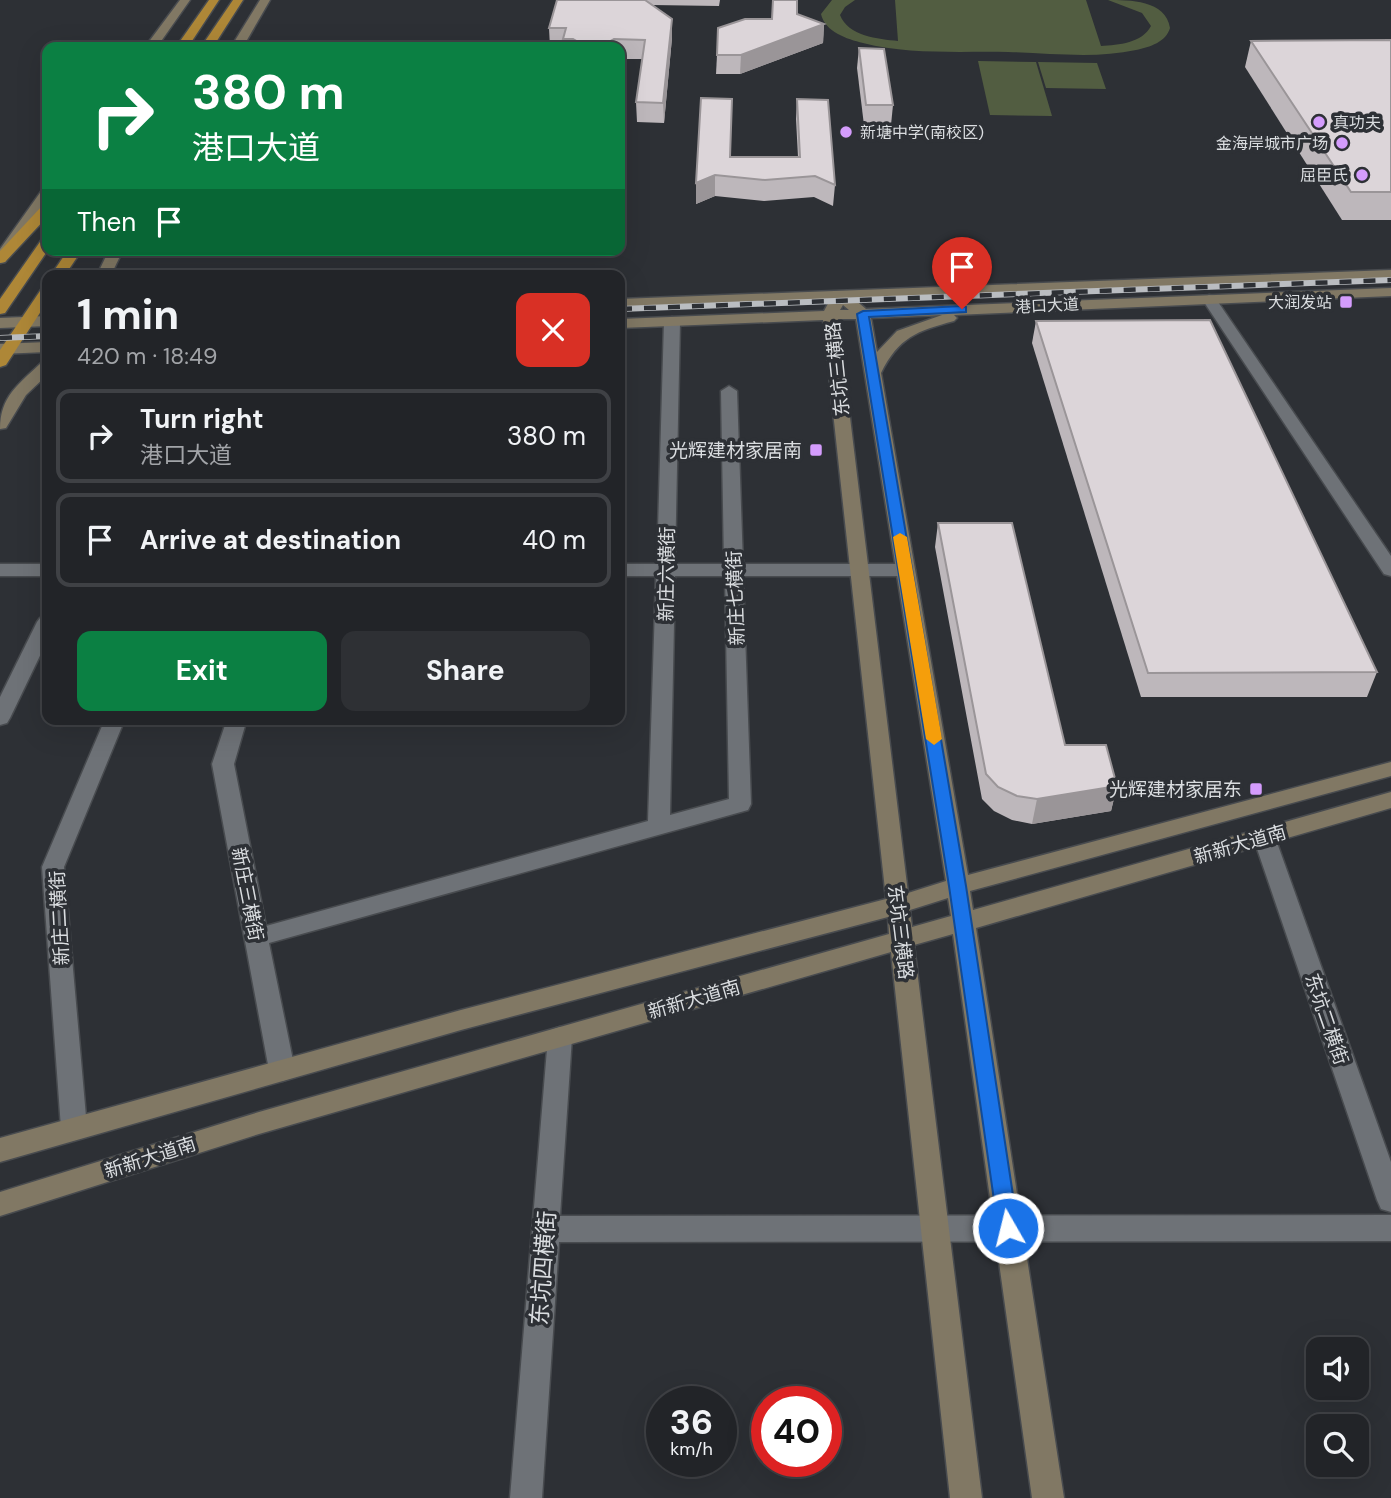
<!DOCTYPE html>
<meta charset="utf-8">
<style>
body{margin:0;font-family:"DM Sans","Noto Sans SC",sans-serif;background:#2e3034;color:#f1f3f6;height:100vh;display:flex;flex-direction:column;font-size:26px;white-space:nowrap}
*{box-sizing:border-box;margin:0}
p{font-size:23px;color:#a2a4a8}
.icon{flex:none;width:38px;height:38px;fill:none;stroke:currentColor;stroke-width:2;stroke-linecap:round;stroke-linejoin:round}
.map{position:relative;flex:1;overflow:hidden}
.sheet{position:absolute;left:42px;top:270px;width:583px;height:455px;display:flex;flex-direction:column;background:#222428;border-radius:14px;box-shadow:0 7px 28px #0002,0 0 0 2px #3f4145}
.sheet>*{flex:none}
.hud{position:absolute;left:42px;top:42px;width:583px;height:214px;border-radius:14px;box-shadow:0 7px 28px #0002,0 0 0 2px #3f4145;background:#0b8043;color:#fff;overflow:hidden}
.buttons{position:absolute;left:1306px;top:1337px;display:grid;gap:14px}
.buttons a{display:grid;place-items:center;width:63px;height:63px;border-radius:14px;background:#222428;box-shadow:0 7px 28px #0002,0 0 0 2px #3f4145;font-size:35px}
.speed{position:absolute;left:646px;top:1386px;display:flex;gap:14px;font-size:35px;font-weight:700;text-align:center}
.speed>*{display:grid;place-content:center;width:91px;height:91px;border-radius:50%;background:#222428;box-shadow:0 7px 28px #0002,0 0 0 2px #3f4145;line-height:1}
.speed small{font-size:18px;font-weight:400}
.speed .limit{border:10px solid #d22;background:#fff;color:#111}
.pin{position:absolute;display:grid;place-items:center;width:60px;height:60px;color:#fff;margin:-72px -30px;border-radius:50% 50% 50% 0;rotate:-45deg;box-shadow:0 0 7px #0007}
.pin .icon{rotate:45deg}
.me{position:absolute;width:77px;margin:-38px;rotate:352deg;stroke-linejoin:round;filter:drop-shadow(0 0 5px #0008)}
.turn{display:flex;align-items:center;gap:24px;height:147px;padding:0 35px;font-size:32px}
.turn .icon{width:91px;height:91px;stroke-width:2.5}
.turn b{display:block;font-size:49px;line-height:60px}
.then{display:flex;align-items:center;height:66px;padding:0 35px;background:#0003;gap:14px;font-size:26px}
.round{display:grid;place-items:center;flex:none;width:74px;height:74px;border-radius:14px;background:#2e3034}
.head{display:flex;align-items:center;justify-content:space-between;height:119px;padding:0 35px}
h1{font-size:42px;font-weight:700;line-height:52px}
.cta{display:flex;gap:14px;margin-top:auto;padding:14px 35px}
.cta a{flex:1;height:80px;border-radius:14px;background:#0b8043;color:#fff;font-size:28px;font-weight:700;line-height:80px;text-align:center}
.cta a+a{background:#2e3034;color:#f1f3f6}
ul{padding:0;list-style:none}
li{display:flex;align-items:center;gap:21px;height:94px;margin:0 14px 10px;padding:0 21px;border:4px solid #3f4145;border-radius:14px}
li div{flex:1}
li b{display:block;font-size:26px}
li em{font-style:normal}
.map>svg:first-child{display:block}
.green{fill:#525d41}
.lines{fill:none;stroke-linecap:round;stroke-linejoin:round}
.street-casing{stroke:#484b4f;stroke-width:3}
.secondary-casing{stroke:#484b4f;stroke-width:3}
.highway-casing{stroke:#484b4f;stroke-width:3}
.street{fill:#6e7277;fill-rule:evenodd}
.secondary{fill:#817864;fill-rule:evenodd}
.highway{fill:#ae8737;fill-rule:evenodd}
.rail-casing{stroke:#babdc1;stroke-width:6}
.rail{stroke:#2d3035;stroke-width:4.5;stroke-dasharray:12;stroke-linecap:butt}
.wall{fill:#bdb7bb}
.shaded-wall{fill:#9a9598}
.building{fill:#dcd5d9;stroke:#9a9598;stroke-width:2}
.route{fill:#1a73e8;stroke:#114b97;stroke-width:2}
.slow{fill:#f59e0b}
.poi-dot{fill:#d49cfc;stroke:#2d3035;stroke-width:2.5}
.labels{text-anchor:middle;stroke-width:7;stroke-linejoin:round;paint-order:stroke}
.far-poi-label{font-size:16px;fill:#dadde0;stroke:#2d3035;text-anchor:end}
.far-street-label{font-size:16px;fill:#dadde0;stroke:#2d3035}
.street-label{font-size:19px;fill:#dadde0;stroke:#2d3035}
.poi-label{font-size:19px;fill:#dadde0;stroke:#2d3035;text-anchor:end}
.near-street-label{font-size:23px;fill:#dadde0;stroke:#2d3035}
</style>
<div class="map">
<svg width="1391" height="1498" viewBox="0 0 1391 1498">
<rect width="100%" height="100%" fill="#2d3035"/>
<g class="green">
<path d="M832,0H855L845,7L840,15C848,36 878,39 898,41L895,0H1086L1101,46C1119,45 1142,43 1151,26L1142,13L1108,0C1129,0 1166,0 1170,28C1166,42 1150,47 1136,50C1095,59 1050,53 1008,52C961,51 909,55 863,43C847,39 825,32 821,14Z"/>
<path d="M978,61L1036,62L1052,116L990,115Z"/>
<path d="M1038,62L1097,63L1106,89L1046,88Z"/>
</g>
<g class="lines">
<defs>
<g id="street">
<path d="M1209,295L1214,296L1391,556V576L1384,574L1202,299Z"/>
<path d="M672,317L680,322L675,564H724L721,391L729,386L737,391L743,564H906L915,570L906,576H743L751,804L748,810L269,943L295,1070L291,1078L282,1081L273,1078L269,1070L212,764L227,719H247L234,764L266,926L648,821L656,576H620V564H657L664,322ZM675,576H725L729,799L670,815Z"/>
<rect x="0" y="564" width="47" height="12"/>
<path d="M47,616V641L10,718L7,723L0,725V697L37,622L40,618Z"/>
<path d="M105,719H125L64,867L87,1128L83,1136L74,1139L65,1136L61,1128L42,867Z"/>
<path d="M1264,829L1272,831L1275,837L1391,1162V1212L1381,1209L1377,1200L1253,837L1256,831Z"/>
<path d="M560,1027L569,1030L572,1037L560,1216L1391,1215V1241L559,1242L542,1498H510L548,1037L551,1030Z"/>
</g>
<g id="secondary">
<path d="M180,0H190L157,47H145Z"/>
<path d="M260,0H270L243,47H231Z"/>
<path d="M47,189V202L5,262L0,263V249L42,190Z"/>
<path d="M109,250H123L111,275H97Z"/>
<path d="M1391,270V278L854,299L866,309L1391,288V296L954,315L957,318L954,321C917,331 899,337 881,373L968,875L1391,762V776L970,891L973,910L1391,792V808L976,928L1064,1498H1032L953,934L914,945L982,1498H950L891,952L259,1134L0,1216V1192L259,1112L889,934L888,917L461,1030L0,1162V1138L461,1010L886,899L823,320L620,328V319L824,311L830,300L620,307V299ZM843,305L849,310H840ZM942,315L897,331L877,352L871,318ZM838,319H856L946,881L908,893ZM948,898L951,916L912,927L910,910Z"/>
<path d="M47,316V326L0,328V318Z"/>
<path d="M47,342V352L0,354V344Z"/>
<path d="M47,361V375L26,395L6,428L0,429C0,396 19,384 41,363Z"/>
</g>
<g id="highway">
<path d="M209,0H219L188,47H176Z"/>
<path d="M233,0H243L213,47H201Z"/>
<path d="M47,205V217L5,262L0,263V251L42,206Z"/>
<path d="M47,238L48,250L5,313L0,314V299L42,239Z"/>
<path d="M68,250H82L65,275H51Z"/>
<path d="M47,287V302L6,365L0,367V350L42,288Z"/>
</g>
</defs>
<use href="#street" class="street-casing"/>
<use href="#secondary" class="secondary-casing"/>
<use href="#highway" class="highway-casing"/>
<use href="#street" class="street"/>
<use href="#secondary" class="secondary"/>
<use href="#highway" class="highway"/>
<defs>
<g id="rail">
<path d="M620,309L1391,280"/>
<path d="M0,338L47,336"/>
</g>
</defs>
<use href="#rail" class="rail-casing"/>
<use href="#rail" class="rail"/>
</g>
<g class="wall">
<path d="M557,0H720L719,6L652,5L672,38L664,123L637,122L636,102L642,59H620V47H550L549,28Z"/>
<path d="M797,14L824,24L823,43L740,74H716L717,55L772,19Z"/>
<path d="M1391,40V220H1342L1245,67L1251,41Z"/>
<path d="M859,48L893,105L891,125H864L857,68Z"/>
<path d="M797,99L835,185L833,206L814,197L764,201L715,196L696,204V183L730,157H798L796,119Z"/>
<path d="M1036,321L1377,672L1367,697H1141L1032,343Z"/>
<path d="M938,523L1065,745L1117,786L1111,811L1032,824L1012,820L994,811L982,799L935,547Z"/>
</g>
<g class="shaded-wall">
<path d="M672,19V38L664,123L663,103Z"/>
<path d="M824,24L823,43L740,74L741,55Z"/>
<path d="M614,39V47H600Z"/>
<path d="M715,175V196L696,204V183Z"/>
<path d="M1117,786L1111,811L1032,824L1037,799Z"/>
</g>
<g class="building">
<path d="M557,0H645L672,19L663,103L636,102L645,40L614,39L600,47L585,46L573,39H563L566,28H549Z"/>
<path d="M773,0H797V14L824,24L741,55H717L718,28L745,19H772Z"/>
<path d="M1391,40V192H1351L1251,41Z"/>
<path d="M859,48L884,49L893,105H866Z"/>
<path d="M701,98L732,99L730,157H800L797,99L828,100L835,185L815,176L765,180L715,175L696,183Z"/>
<path d="M1210,320L1377,672L1148,673L1036,321Z"/>
<path d="M938,523H1012L1065,745H1106L1117,786L1037,799L1017,796L998,787L986,774Z"/>
</g>
<path class="route" d="M962,306L966,307V312L869,317L966,886L1018,1228L1015,1235L1008,1238L1001,1235L998,1228L949,886L857,314L863,311Z"/>
<path class="slow" d="M900,533L907,537L942,739L934,745L926,739L893,537Z"/>
<g class="poi-dot">
<circle cx="1319" cy="122" r="7"/>
<circle cx="846" cy="132" r="7"/>
<circle cx="1342" cy="143" r="7"/>
<circle cx="1362" cy="175" r="7"/>
<rect x="1339" y="295" width="14" height="14" rx="3.5"/>
<rect x="809" y="443" width="14" height="14" rx="3.5"/>
<rect x="1249" y="782" width="14" height="14" rx="3.5"/>
</g>
<g class="labels">
<g class="far-poi-label">
<text x="1333" y="128" text-anchor="start">真功夫</text>
<text x="860" y="138" text-anchor="start">新塘中学(南校区)</text>
<text x="1328" y="149">金海岸城市广场</text>
<text x="1348" y="181">屈臣氏</text>
<text x="1332" y="308">大润发站</text>
</g>
<g class="far-street-label">
<text transform="translate(1047 305) rotate(-3)" y="6">港口大道</text>
</g>
<g class="street-label">
<text transform="translate(837 369) rotate(-96)" y="7">东坑三横路</text>
<text transform="translate(666 574) rotate(-89)" y="7">新庄六横街</text>
<text transform="translate(735 598) rotate(-92)" y="7">新庄七横街</text>
<text transform="translate(1240 844) rotate(-16)" y="7">新新大道南</text>
<text transform="translate(248 894) rotate(79)" y="7">新庄三横街</text>
<text transform="translate(59 918) rotate(-93)" y="7">新庄二横街</text>
<text transform="translate(901 932) rotate(83)" y="7">东坑三横路</text>
<text transform="translate(694 999) rotate(-16)" y="7">新新大道南</text>
<text transform="translate(1327 1019) rotate(71)" y="7">东坑二横街</text>
<text transform="translate(150 1157) rotate(-18)" y="7">新新大道南</text>
</g>
<g class="poi-label">
<text x="802" y="457">光辉建材家居南</text>
<text x="1242" y="796">光辉建材家居东</text>
</g>
<g class="near-street-label">
<text transform="translate(543 1268) rotate(-86)" y="8">东坑四横街</text>
</g>
</g>
</svg>
<div class="buttons">
<a><svg class="icon" aria-label="sound" viewBox="0 0 24 24"><path d="M4 9h4l5-4v14l-5-4H4zM17 9q2 3 0 6"/></svg></a>
<a><svg class="icon" aria-label="search" viewBox="0 0 24 24"><circle cx="10" cy="10" r="6"/><path d="M15 15l6 6"/></svg></a>
</div>
<div class="speed"><div>36<small>km/h</small></div><div class="limit">40</div></div>
<div class="pin" style="left:962px;top:309px;background:#d93025"><svg class="icon" aria-label="arrive" viewBox="0 0 24 24"><path d="M6 21V4h12l-3 4 3 4H6"/></svg></div>
<svg class="me" style="left:1008px;top:1228px" viewBox="-20 -20 40 40"><circle r="17" fill="#1a73e8" stroke="#fff" stroke-width="3"/><path d="M0-11L8 9 0 5-8 9z" fill="#fff"/></svg>
<div class="hud">
<div class="turn"><svg class="icon" aria-label="right" viewBox="0 0 24 24"><path d="M7 20v-9h11M14 6l5 5-5 5"/></svg><div><b>380 m</b>港口大道</div></div>
<div class="then">Then<svg class="icon" aria-label="arrive" viewBox="0 0 24 24"><path d="M6 21V4h12l-3 4 3 4H6"/></svg></div>
</div>
<section class="sheet">
<div class="head"><div><h1>1 min</h1><p>420 m · 18:49</p></div><a class="round" style="background:#d93025;color:#fff"><svg class="icon" aria-label="close" viewBox="0 0 24 24"><path d="M6 6l12 12M18 6L6 18"/></svg></a></div>
<ul>
<li><svg class="icon" aria-label="right" viewBox="0 0 24 24"><path d="M7 20v-9h11M14 6l5 5-5 5"/></svg><div><b>Turn right</b><p>港口大道</p></div><em>380 m</em></li>
<li><svg class="icon" aria-label="arrive" viewBox="0 0 24 24"><path d="M6 21V4h12l-3 4 3 4H6"/></svg><div><b>Arrive at destination</b></div><em>40 m</em></li>
</ul>
<div class="cta"><a>Exit</a><a>Share</a></div>
</section>
</div>
